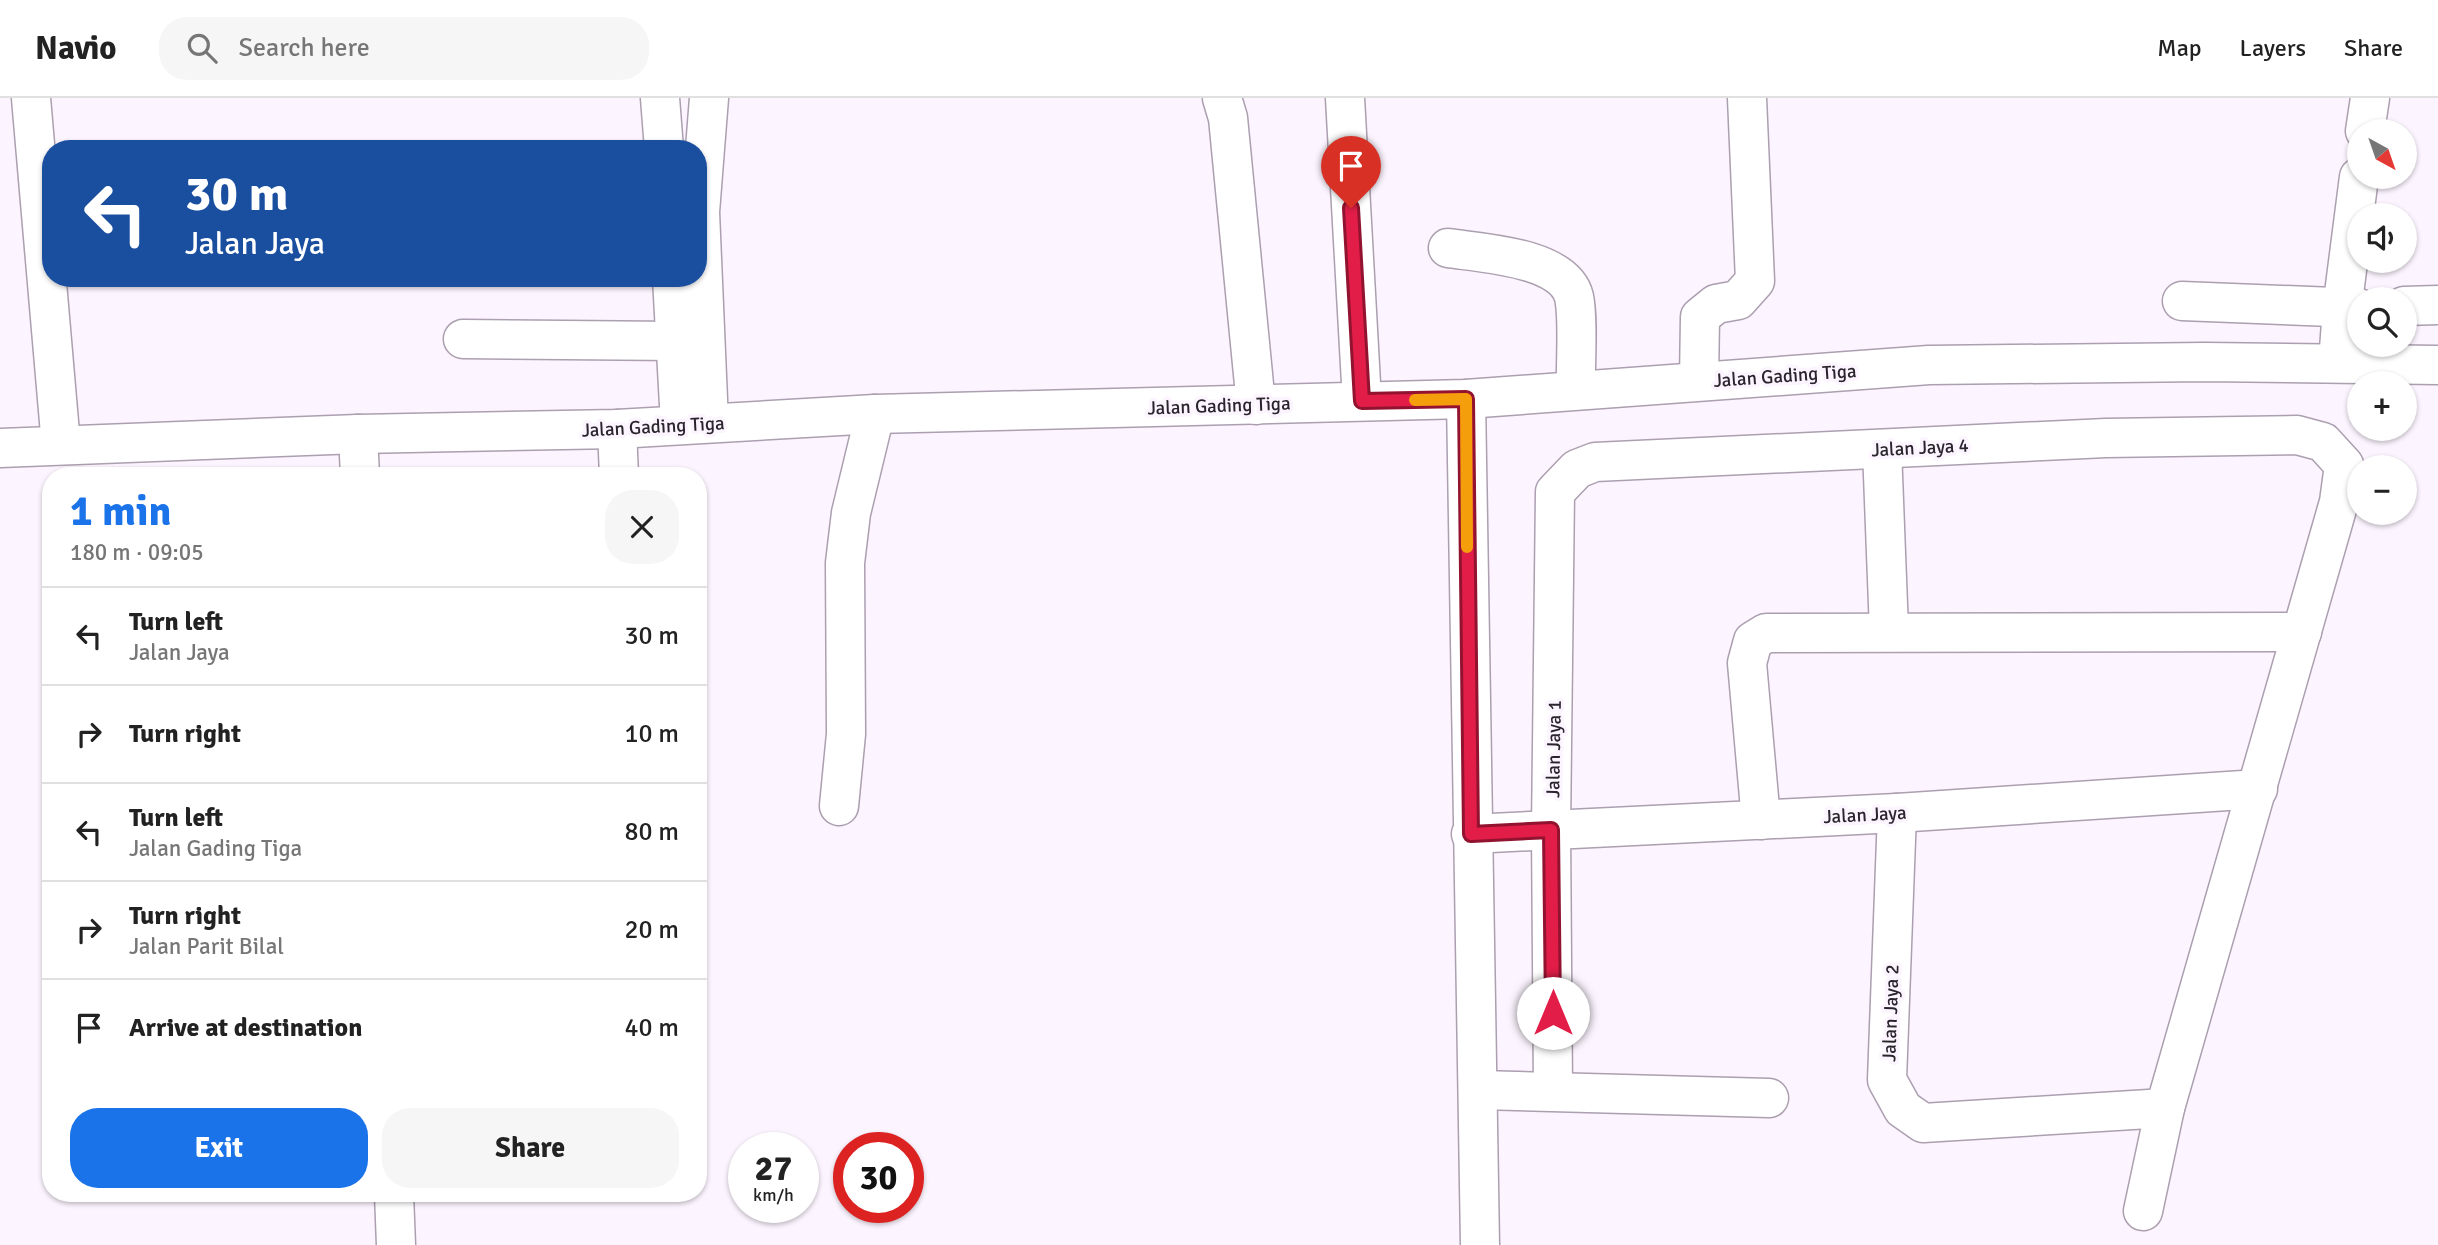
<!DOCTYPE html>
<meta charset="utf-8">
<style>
body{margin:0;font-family:Signika,sans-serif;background:#f6f6f6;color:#222;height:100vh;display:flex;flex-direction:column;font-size:26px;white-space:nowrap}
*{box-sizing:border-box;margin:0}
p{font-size:23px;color:#767676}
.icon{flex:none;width:38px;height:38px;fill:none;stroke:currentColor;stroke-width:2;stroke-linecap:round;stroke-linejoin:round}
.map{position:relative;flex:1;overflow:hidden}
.side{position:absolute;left:42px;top:369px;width:665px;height:735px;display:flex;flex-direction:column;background:#fff;border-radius:28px;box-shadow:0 2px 5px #0004}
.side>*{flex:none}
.top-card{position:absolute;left:42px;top:42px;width:665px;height:147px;border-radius:28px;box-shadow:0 2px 5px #0004;background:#1a4fa0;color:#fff;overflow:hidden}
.needle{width:46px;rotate:140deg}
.fabs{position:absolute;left:2347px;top:21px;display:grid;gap:14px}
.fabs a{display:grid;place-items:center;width:70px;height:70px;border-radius:50%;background:#fff;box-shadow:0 2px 5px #0004;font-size:35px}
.speed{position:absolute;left:728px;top:1034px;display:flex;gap:14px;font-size:35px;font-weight:700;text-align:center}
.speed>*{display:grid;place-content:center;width:91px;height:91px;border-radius:50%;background:#fff;box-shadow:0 2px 5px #0004;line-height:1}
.speed small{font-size:18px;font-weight:400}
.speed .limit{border:10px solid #d22;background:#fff;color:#111}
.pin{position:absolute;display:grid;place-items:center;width:60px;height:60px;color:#fff;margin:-72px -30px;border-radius:50% 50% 50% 0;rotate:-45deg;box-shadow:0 0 7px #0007}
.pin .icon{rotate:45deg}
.me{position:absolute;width:77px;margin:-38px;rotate:0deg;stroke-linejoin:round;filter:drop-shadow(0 0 5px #0008)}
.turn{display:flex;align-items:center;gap:24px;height:147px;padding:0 28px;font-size:32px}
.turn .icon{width:91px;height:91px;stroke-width:2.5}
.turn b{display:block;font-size:49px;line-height:60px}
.round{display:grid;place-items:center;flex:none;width:74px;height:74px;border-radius:28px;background:#f6f6f6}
.headline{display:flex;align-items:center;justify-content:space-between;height:119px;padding:0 28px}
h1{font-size:42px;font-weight:800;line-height:52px;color:#1a73e8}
.cta{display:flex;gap:14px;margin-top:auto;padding:14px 28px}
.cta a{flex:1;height:80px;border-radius:28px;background:#1a73e8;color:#fff;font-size:28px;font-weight:800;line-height:80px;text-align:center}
.cta a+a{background:#f6f6f6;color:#222}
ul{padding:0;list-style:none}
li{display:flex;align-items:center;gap:21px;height:98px;padding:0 28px;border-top:2px solid #e0e0e0}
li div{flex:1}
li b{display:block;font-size:26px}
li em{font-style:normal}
header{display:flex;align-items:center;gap:42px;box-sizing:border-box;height:98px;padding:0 35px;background:#fff;border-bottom:2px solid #e0e0e0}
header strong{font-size:33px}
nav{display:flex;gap:38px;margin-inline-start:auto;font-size:24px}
.search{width:490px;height:63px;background:#f6f6f6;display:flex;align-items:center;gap:18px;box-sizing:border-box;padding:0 24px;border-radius:28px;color:#767676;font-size:26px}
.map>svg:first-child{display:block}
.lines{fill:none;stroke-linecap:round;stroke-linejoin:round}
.minor-casing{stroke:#ac9fb0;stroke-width:41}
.minor{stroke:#fff;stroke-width:38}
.route-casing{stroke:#92132f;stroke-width:18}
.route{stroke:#e11d48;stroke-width:12}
.slow{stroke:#f59e0b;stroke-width:12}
.labels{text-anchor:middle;stroke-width:7;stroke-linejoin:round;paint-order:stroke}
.street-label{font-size:19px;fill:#2a252c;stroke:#fcf4fe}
</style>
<header>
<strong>Navio</strong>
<div class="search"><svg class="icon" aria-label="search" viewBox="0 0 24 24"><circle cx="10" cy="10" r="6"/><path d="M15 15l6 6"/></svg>Search here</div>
<nav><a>Map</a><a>Layers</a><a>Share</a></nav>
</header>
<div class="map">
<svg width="2438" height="1147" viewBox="0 0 2438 1147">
<rect width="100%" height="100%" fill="#fcf4fe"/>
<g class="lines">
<defs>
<g id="minor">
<path d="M31,0L61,347"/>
<path d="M660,0L664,51"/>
<path d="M709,0L700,114L709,325"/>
<path d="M1222,0L1228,20L1256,307"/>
<path d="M1345,0L1362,303"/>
<path d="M2365,33L2370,0"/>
<path d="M1448,150C1482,155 1564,159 1574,199C1579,223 1575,267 1576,292"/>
<path d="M672,180L680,326"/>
<path d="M2182,203L2359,210"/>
<path d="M2404,208L2438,207"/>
<path d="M463,241L676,243"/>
<path d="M2338,265L2342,211L2359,79"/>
<path d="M1699,283L1700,219L1716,206L1738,202L1755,183L1747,0"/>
<path d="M1466,301L1480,1147"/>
<path d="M617,331L619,378"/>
<path d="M358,336L360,378"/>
<path d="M0,350L358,336L617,331L875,316L1466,301L1929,267L2205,264L2438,267"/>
<path d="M1882,351L1889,533"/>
<path d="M839,708L846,636L845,465L851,415L875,316"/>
<path d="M1897,715L1887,982L1903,1011L1923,1025L2165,1010"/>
<path d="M1761,722L1747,565L1753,543L1766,535L2302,534"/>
<path d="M1471,736L1897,715L2258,691"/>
<path d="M1480,992L1769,1000"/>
<path d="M1553,993L1551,732L1555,394L1577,371L1595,364L2106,340L2297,337L2323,344L2344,367L2339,404L2165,1010L2143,1113"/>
<path d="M394,1096L396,1147"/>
</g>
</defs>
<use href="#minor" class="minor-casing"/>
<use href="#minor" class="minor"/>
</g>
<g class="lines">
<defs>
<path id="route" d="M1351,110L1362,303L1466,301L1471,736L1551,732L1553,915"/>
</defs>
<use href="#route" class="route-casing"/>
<use href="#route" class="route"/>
<path class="slow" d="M1415,302L1466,301L1467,449"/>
</g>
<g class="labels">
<g class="street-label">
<text transform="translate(1785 277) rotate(-4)" y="7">Jalan Gading Tiga</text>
<text transform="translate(1219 307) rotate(-2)" y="7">Jalan Gading Tiga</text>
<text transform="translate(653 328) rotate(-3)" y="7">Jalan Gading Tiga</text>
<text transform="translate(1920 349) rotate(-3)" y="7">Jalan Jaya 4</text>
<text transform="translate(1553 651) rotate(-89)" y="7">Jalan Jaya 1</text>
<text transform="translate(1865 716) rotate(-3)" y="7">Jalan Jaya</text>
<text transform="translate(1890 915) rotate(-88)" y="7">Jalan Jaya 2</text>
</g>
</g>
</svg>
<div class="fabs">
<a><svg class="needle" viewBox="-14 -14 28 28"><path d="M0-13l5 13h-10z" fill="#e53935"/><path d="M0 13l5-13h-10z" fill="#767676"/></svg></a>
<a><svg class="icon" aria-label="sound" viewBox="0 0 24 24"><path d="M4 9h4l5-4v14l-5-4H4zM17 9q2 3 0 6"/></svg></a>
<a><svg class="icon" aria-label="search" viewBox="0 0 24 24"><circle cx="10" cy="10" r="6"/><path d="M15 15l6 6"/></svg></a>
<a>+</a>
<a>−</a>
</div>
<div class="speed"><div>27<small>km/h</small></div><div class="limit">30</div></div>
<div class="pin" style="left:1351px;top:110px;background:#d93025"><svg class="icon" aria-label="arrive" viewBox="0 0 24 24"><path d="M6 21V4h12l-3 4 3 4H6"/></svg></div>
<svg class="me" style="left:1553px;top:915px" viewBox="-20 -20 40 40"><circle r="19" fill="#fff"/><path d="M0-13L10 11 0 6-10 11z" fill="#e11d48"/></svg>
<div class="top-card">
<div class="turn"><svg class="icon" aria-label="left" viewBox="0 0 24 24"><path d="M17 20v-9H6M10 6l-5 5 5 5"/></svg><div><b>30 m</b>Jalan Jaya</div></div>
</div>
<section class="side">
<div class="headline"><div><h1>1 min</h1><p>180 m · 09:05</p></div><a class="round"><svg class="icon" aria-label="close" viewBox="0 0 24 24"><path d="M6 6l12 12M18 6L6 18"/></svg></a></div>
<ul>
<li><svg class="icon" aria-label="left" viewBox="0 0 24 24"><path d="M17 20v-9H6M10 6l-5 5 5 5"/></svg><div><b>Turn left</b><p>Jalan Jaya</p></div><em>30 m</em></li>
<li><svg class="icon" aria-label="right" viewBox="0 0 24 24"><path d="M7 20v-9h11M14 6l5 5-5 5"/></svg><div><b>Turn right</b></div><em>10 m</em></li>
<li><svg class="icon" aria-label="left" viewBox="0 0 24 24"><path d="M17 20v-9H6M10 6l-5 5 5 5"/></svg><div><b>Turn left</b><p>Jalan Gading Tiga</p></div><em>80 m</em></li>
<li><svg class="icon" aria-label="right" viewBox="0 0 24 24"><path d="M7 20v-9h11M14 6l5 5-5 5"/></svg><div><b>Turn right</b><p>Jalan Parit Bilal</p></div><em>20 m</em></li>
<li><svg class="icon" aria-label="arrive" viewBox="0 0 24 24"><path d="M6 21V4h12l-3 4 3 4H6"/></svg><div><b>Arrive at destination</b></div><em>40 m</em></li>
</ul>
<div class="cta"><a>Exit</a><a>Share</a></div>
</section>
</div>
